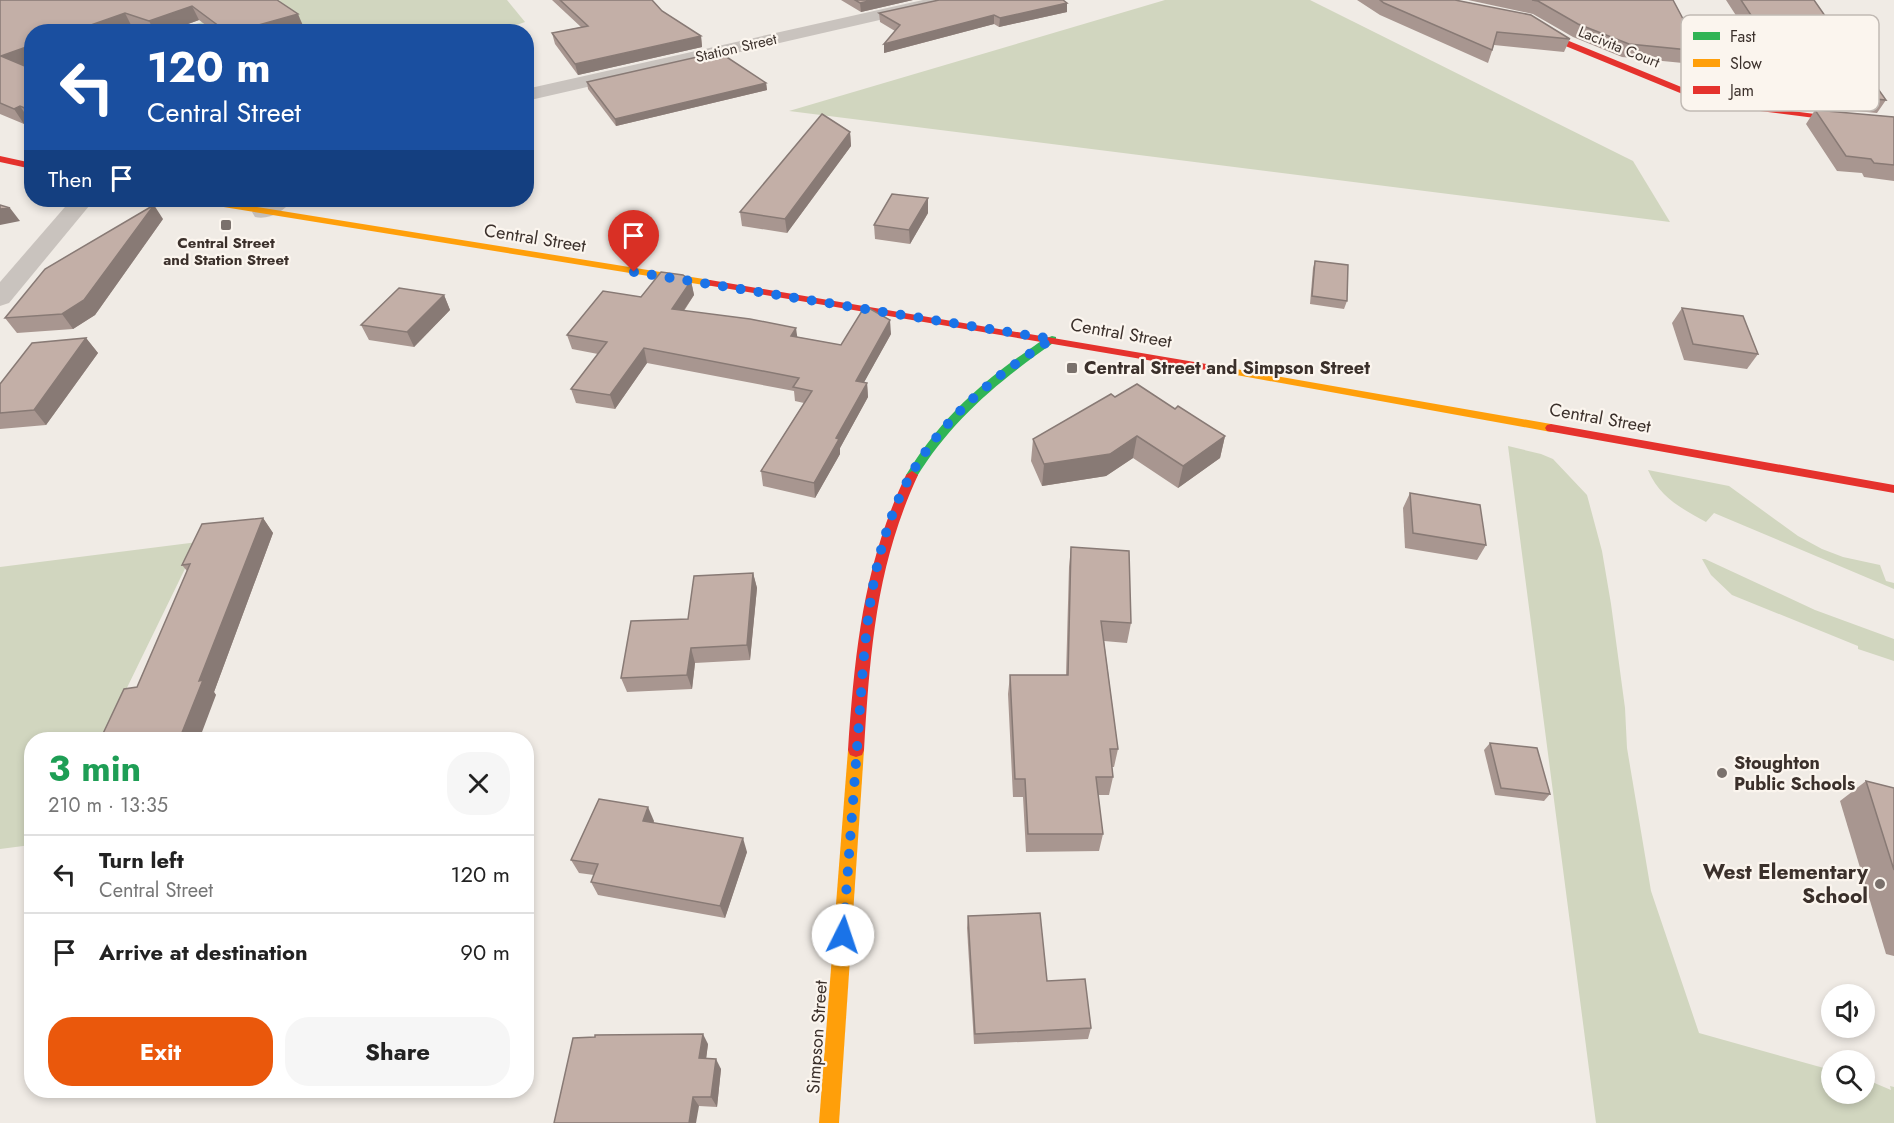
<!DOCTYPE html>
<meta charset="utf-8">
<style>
body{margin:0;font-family:Jost,sans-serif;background:#f6f6f6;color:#222;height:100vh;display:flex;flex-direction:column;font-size:22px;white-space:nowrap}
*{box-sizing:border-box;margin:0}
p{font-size:20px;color:#767676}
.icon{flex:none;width:33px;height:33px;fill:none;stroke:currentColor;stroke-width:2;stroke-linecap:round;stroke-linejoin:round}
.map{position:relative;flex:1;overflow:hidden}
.drawer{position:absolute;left:24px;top:732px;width:510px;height:366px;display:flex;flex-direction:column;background:#fff;border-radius:24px;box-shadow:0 3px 9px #0003}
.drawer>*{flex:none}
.hud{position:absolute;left:24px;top:24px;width:510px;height:183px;border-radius:24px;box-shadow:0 3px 9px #0003;background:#1a4fa0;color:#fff;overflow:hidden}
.fabs{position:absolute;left:1821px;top:984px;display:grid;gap:12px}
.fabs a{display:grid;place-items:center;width:54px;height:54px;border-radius:50%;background:#fff;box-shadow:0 3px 9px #0003;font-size:30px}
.pin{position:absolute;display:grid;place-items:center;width:51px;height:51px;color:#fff;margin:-62px -26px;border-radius:50% 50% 50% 0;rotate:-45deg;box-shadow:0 0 6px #0007}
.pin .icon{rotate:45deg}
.me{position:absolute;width:66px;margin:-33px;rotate:4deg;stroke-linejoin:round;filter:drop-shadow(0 0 4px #0008)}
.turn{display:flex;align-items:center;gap:21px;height:126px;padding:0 24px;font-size:27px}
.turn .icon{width:78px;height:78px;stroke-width:2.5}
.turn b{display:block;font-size:42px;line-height:51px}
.then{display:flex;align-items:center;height:57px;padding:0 24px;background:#0003;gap:12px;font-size:22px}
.round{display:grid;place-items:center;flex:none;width:63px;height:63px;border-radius:24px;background:#f6f6f6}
.summary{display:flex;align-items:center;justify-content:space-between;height:102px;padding:0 24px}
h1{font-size:36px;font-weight:700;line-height:45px;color:#1e9e55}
.cta{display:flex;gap:12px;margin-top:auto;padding:12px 24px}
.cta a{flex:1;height:69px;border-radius:24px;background:#ea580c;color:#fff;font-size:24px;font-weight:700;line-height:69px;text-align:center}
.cta a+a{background:#f6f6f6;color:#222}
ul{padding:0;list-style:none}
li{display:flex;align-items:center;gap:18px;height:78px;padding:0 24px;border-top:2px solid #e0e0e0}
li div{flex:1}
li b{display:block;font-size:22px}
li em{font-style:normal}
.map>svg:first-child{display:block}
.green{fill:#d1d6bf}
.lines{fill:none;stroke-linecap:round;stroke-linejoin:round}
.street{fill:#c9c3be;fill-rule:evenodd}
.fast{fill:#30b455;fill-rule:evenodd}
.slow{fill:#ff9f0a;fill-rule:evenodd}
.jam{fill:#e5322d;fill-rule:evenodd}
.wall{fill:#a89690}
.shaded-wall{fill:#887a75}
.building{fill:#c3afa7;stroke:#887a75;stroke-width:1.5}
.route{stroke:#1a73e8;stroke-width:10;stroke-dasharray:0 18}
.poi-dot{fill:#7a716c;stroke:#fbf5ee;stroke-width:2}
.labels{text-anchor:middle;stroke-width:4.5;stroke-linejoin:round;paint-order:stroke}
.far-street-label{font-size:15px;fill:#3b302b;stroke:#fbf5ee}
.far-poi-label{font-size:15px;font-weight:bold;fill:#3b302b;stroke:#fbf5ee}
.street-label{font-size:18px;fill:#3b302b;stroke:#fbf5ee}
.poi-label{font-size:18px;font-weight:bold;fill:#3b302b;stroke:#fbf5ee;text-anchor:start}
.near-poi-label{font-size:21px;font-weight:bold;fill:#3b302b;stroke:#fbf5ee;text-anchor:end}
.key{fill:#fbf5ee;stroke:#c1bab4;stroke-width:1.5}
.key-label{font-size:16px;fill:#3b302b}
</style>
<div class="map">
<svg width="1894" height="1123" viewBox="0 0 1894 1123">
<rect width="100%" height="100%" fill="#f0ebe5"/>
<g class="green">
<path d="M281,0H507L525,22L497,32H167Z"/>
<path d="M1165,0H1310L1633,161L1670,222L789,111Z"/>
<path d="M1508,446L1541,454L1553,459L1587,495L1602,551L1611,604L1625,708L1627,748L1651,891L1699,1033L1831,1070L1832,1094H1864L1865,1079L1891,1090L1890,1086L1894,1087V1123H1596Z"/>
<path d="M1648,470L1729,486L1798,536L1822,549L1843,557L1880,565L1886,581L1894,583V589L1714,513L1706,522C1681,508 1660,498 1648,470Z"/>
<path d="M198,542L102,739L32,740L31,845L0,849V567Z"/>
<path d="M1702,559H1705L1815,610L1894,639V661L1858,649V646L1732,595L1711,575Z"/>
</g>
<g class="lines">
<g class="street">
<path d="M923,0H953L945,5L526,101V89Z"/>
<path d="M71,200H94L9,303L0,306V282Z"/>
<path d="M266,200H292C284,212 269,220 255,217L252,212Z"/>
</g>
<g class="fast">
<path d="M1812,114L1894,120V126L1815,118L1811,116Z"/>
<path d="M1052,336L1056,337V341C1000,380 952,419 916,478H908L906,475C935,427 972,390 1017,358C1028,351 1040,340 1052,336Z"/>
</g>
<g class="slow">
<path d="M194,200H213L710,280L715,283L710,286L199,203Z"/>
<path d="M1224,367L1551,424L1557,428L1551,432L1220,372V368Z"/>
<path d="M856,743L862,745L864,750L839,1123H819L848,750L850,745Z"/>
</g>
<g class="jam">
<path d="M1440,0H1450L1535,20L1569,41L1691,91L1736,104L1815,114L1819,116L1815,118L1736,108L1685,95L1563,45L1530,24L1461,8Z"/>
<path d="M0,156L32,163V169L0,162Z"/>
<path d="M710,280L1224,367L1230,370L1224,373L706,285V281Z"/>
<path d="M1551,424L1894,485V493L1547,431L1545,428L1547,425Z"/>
<path d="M912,471L918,475C876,566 870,651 864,750L862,755L856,757L850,755L848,750C855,651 863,566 906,475Z"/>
</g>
</g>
<g class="wall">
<path d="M0,0H277L304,28L290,32H215L199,20L166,32H146L132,27L24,66L32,69V122L24,124L0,114Z"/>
<path d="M552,0H652L662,11L701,36L702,47L578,75L555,44L552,33L581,27Z"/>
<path d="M841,0H913L861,12Z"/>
<path d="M1357,0H1455L1570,39L1564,52L1494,45L1488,63L1380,15Z"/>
<path d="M1468,0H1673L1700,51L1693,64L1622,57L1573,37L1533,14Z"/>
<path d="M1726,0H1814L1862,69L1886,100L1877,113L1794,105Z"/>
<path d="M1067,3V12L999,27L994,24L884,53L895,31L880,22L879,13Z"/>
<path d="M587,82L766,83L767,90L616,126L588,89Z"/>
<path d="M1815,110L1894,117V181L1864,177L1862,173L1837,171L1806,124Z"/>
<path d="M850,132L851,146L787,233L742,226L740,212Z"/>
<path d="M928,213L910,244L875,239L874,225Z"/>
<path d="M163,219L95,315L73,329L17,333L5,318Z"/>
<path d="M1315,261L1347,301L1344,309L1310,304L1313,268Z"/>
<path d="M691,281L694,295L684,311L798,337L841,345L891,334L864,382L867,383L868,397L840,448V454L815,498L763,486L761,471L804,403L795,401L794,391L647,363L615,409L576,403L571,389L598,354L572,349L567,335L641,297Z"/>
<path d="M444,295L450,310L414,347L369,340L361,325Z"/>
<path d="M1682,308L1758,354L1747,369L1684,360L1672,323Z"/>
<path d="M86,338L98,353L46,425L0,429V384Z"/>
<path d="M1115,397L1175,409L1225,436L1220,458L1178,488L1133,458L1106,476L1042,486L1031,461L1033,439Z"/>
<path d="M1410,493L1486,545L1477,560L1405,548L1403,508Z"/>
<path d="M263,518L273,533L214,692L216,695L137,687L187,571L182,565Z"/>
<path d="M1071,547L1131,623L1127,643L1104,641L1118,749L1114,767H1112L1113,777L1109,795H1098L1103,834L1099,851L1026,852L1023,797H1013L1008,694L1010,675H1066L1069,567Z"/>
<path d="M753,573L757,588L750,660L695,663L692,689L627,692L621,678L688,619Z"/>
<path d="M1490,743L1550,794L1544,801L1495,795L1484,750Z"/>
<path d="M1866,781L1894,788V956L1886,954L1840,801Z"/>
<path d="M654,821L653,823L747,852L725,918L598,895L591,882L594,875L579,873L571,860Z"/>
<path d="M968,916L1047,981L1091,1028L1088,1039L974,1044L967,928Z"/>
<path d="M708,1044L706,1058L721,1069L717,1107L699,1106L554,1123Z"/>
</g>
<g class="shaded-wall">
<path d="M873,0H913L861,12L860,3Z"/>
<path d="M1067,3V12L999,27L1000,18Z"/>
<path d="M192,6L199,20L166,32H155L149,21Z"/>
<path d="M125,13L132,27L120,32H71Z"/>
<path d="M298,14L304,28L290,32H233Z"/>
<path d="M994,15V24L884,53V44Z"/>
<path d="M701,36L702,47L578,75L575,64Z"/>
<path d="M32,45V63L10,70L1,56Z"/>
<path d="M766,83L767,90L616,126L615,119Z"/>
<path d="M20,106L30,121L24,124L14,109Z"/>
<path d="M850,132L851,146L787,233L785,219Z"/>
<path d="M928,198V213L910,244L909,230Z"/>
<path d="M154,205L163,219L95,315L73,329L62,314Z"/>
<path d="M10,208L20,221L0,225V209Z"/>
<path d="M691,281L694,295L675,323L672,309Z"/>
<path d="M444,295L450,310L414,347L407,332Z"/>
<path d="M890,320L891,334L857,395L856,381Z"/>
<path d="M796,328L798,342L791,336Z"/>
<path d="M86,338L98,353L46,425L34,410Z"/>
<path d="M644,348L647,363L615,409L610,395Z"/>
<path d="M867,383L868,397L840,448V454L815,498L814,483L836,438Z"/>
<path d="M1137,436L1133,458L1106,476L1042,486L1044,464Z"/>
<path d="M1225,436L1220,458L1178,488L1183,466Z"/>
<path d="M263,518L273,533L214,692L216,695L199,740H179L199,681Z"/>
<path d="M753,573L757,588L750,660L747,645Z"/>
<path d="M691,648L695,663L692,689L687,675Z"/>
<path d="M648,807L654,821L649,834L643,821Z"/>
<path d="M743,838L747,852L725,918L720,906Z"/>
<path d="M703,1034L708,1044L705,1068L699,1058Z"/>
<path d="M716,1059L721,1069L717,1107L711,1097Z"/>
<path d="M693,1097L699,1106L696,1123H689Z"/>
</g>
<g class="building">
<path d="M0,0H277L298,14L233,32H227L192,6L149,21L125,13L71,32H32V45L1,56L32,69V111L20,106L14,109L0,103Z"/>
<path d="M560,0H652L662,11L701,36L575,64L552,33L588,26Z"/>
<path d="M855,0H873L860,3Z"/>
<path d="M939,0H1063L1067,3L1000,18L994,15L884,44L900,25L879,13Z"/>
<path d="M1380,0H1455L1531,15L1570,39L1497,32L1492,50L1384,3Z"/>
<path d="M1532,0H1673L1700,51L1629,44L1578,24L1538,1Z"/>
<path d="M1741,0H1814L1862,69H1864L1886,100L1802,92Z"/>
<path d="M719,52L766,83L615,119L587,82Z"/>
<path d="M1815,110L1894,117V165L1874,163L1871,159L1846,156Z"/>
<path d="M822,114L850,132L785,219L740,212Z"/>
<path d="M892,194L928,198L909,230L874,225Z"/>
<path d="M0,205L10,208L0,209Z"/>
<path d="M154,205L84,300L62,314L5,318L45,269Z"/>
<path d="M1315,261L1348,265L1347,301L1312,296Z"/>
<path d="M661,272L683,275L691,281L672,309L750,319L796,328L791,336L841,345L865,306L890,320L856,381L867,383L836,438L839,439L814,483L761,471L812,391L793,387L799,378L644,348L610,395L571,389L607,342L567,335L603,291L641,297Z"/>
<path d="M399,288L444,295L407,332L361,325Z"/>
<path d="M1682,308L1743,316L1758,354L1693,344Z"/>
<path d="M86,338L34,410L0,413V384L32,343Z"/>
<path d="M1137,384L1175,409L1178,406L1225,436L1183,466L1137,436L1110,454L1044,464L1033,439L1111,394L1115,397Z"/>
<path d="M1410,493L1480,505L1486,545L1413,533Z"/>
<path d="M263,518L199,681L203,680L179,740H100L124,689L137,687L190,564L182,565L202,524Z"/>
<path d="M1071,547L1129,551L1131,623L1101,621L1118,749H1110L1113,777H1096L1103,834H1028L1025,779H1015L1010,675H1068Z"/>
<path d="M753,573L747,645L691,648L687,675L621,678L631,621L688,619L694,576Z"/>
<path d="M1490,743L1537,748L1550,794L1501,788Z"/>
<path d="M1866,781L1894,788V870Z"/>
<path d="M599,799L648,807L643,821L743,838L720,906L591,882L598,864L571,860Z"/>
<path d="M1040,913L1047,981L1085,979L1091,1028L975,1034L968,916Z"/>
<path d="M703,1034L699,1058L716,1059L711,1097H693L689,1123H554L573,1038L595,1037V1035Z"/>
</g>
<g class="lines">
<path class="route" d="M634,272L1052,339C999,373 950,412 916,466C867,546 865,644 858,735C853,802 848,868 843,935"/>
</g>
<g class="poi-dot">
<rect x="220" y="219" width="12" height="12" rx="3"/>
<rect x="1066" y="362" width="12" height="12" rx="3"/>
<circle cx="1722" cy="773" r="6"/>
<circle cx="1880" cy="884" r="6"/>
</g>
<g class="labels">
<g class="far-street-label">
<text transform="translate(1619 47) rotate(22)" y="5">Lacivita Court</text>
<text transform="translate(736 48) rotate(-13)" y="5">Station Street</text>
</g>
<g class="far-poi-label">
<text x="226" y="248">Central Street<tspan x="226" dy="17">and Station Street</tspan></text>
</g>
<g class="street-label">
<text transform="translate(535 238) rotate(9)" y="6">Central Street</text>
<text transform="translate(1121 333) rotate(10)" y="6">Central Street</text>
<text transform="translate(1600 418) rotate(10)" y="6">Central Street</text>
<text transform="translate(817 1037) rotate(-86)" y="6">Simpson Street</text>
</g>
<g class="poi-label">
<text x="1084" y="374">Central Street and Simpson Street</text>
<text x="1734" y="769">Stoughton<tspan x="1734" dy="21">Public Schools</tspan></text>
</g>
<g class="near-poi-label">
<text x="1868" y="879">West Elementary<tspan x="1868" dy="24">School</tspan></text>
</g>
</g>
<rect x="1681" y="15" width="198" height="96" rx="9" class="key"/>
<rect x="1693" y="32" width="27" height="8" fill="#30b455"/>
<rect x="1693" y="59" width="27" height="8" fill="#ff9f0a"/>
<rect x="1693" y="86" width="27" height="8" fill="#e5322d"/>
<g class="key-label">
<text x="1730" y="42">Fast</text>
<text x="1730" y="69">Slow</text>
<text x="1730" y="96">Jam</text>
</g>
</svg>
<div class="fabs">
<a><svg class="icon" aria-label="sound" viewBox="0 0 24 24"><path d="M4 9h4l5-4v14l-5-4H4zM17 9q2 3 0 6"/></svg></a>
<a><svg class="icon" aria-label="search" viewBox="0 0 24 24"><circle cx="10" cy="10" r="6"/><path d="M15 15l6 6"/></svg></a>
</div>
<div class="pin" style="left:634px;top:272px;background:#d93025"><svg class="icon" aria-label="arrive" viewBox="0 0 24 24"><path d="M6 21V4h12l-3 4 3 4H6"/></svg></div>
<svg class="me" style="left:843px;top:935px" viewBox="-20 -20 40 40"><circle r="19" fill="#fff"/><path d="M0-13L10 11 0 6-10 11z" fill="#1a73e8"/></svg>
<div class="hud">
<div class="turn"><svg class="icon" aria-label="left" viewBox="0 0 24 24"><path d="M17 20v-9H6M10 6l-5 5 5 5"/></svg><div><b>120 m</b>Central Street</div></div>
<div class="then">Then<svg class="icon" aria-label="arrive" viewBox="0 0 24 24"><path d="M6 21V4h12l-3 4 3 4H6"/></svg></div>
</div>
<section class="drawer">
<div class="summary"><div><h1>3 min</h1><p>210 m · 13:35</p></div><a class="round"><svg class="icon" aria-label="close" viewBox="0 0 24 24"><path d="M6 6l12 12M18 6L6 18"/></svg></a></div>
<ul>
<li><svg class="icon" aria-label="left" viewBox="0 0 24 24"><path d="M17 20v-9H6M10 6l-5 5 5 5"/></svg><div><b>Turn left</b><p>Central Street</p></div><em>120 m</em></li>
<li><svg class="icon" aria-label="arrive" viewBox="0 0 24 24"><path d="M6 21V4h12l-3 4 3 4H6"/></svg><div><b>Arrive at destination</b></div><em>90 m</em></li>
</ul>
<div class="cta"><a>Exit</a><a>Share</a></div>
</section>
</div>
